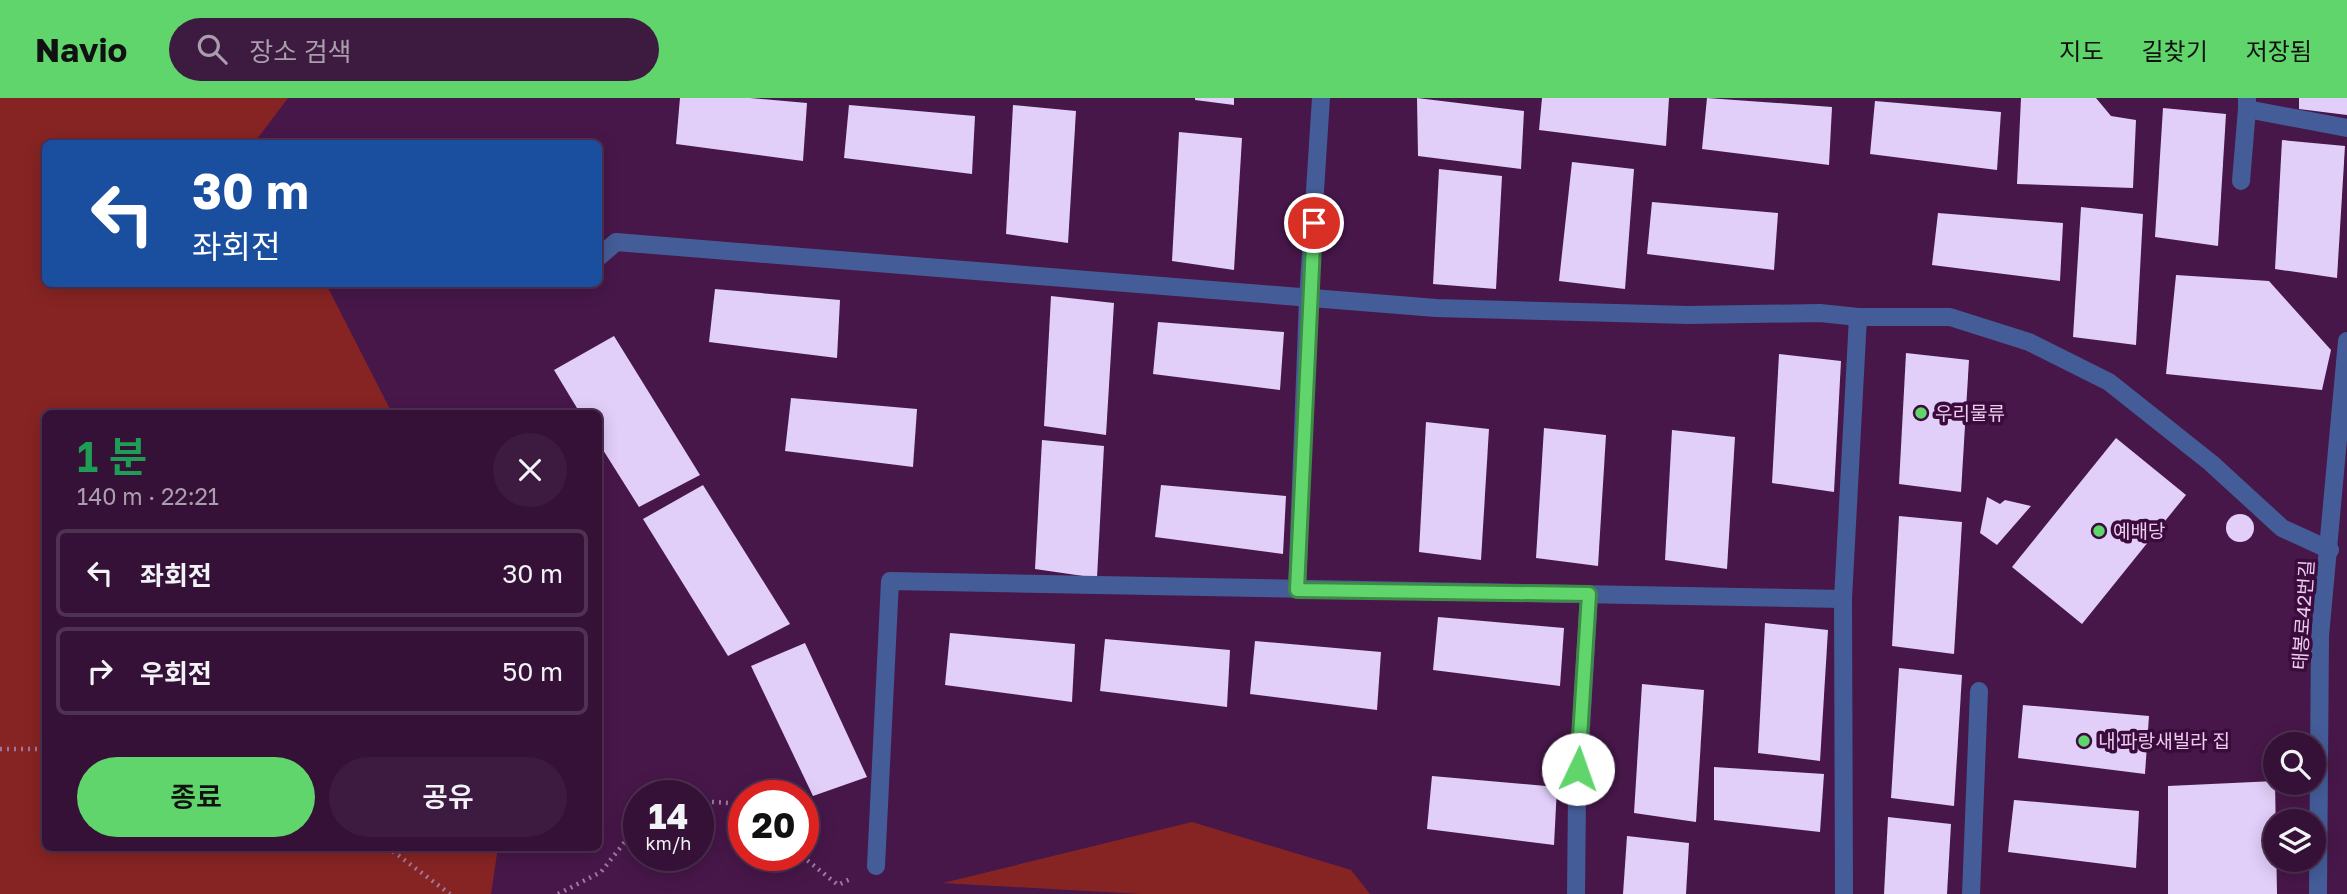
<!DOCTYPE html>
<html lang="ko">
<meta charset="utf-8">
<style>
body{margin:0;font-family:"Golos Text","Noto Sans KR",sans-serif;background:#3d1a3f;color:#f1f3f6;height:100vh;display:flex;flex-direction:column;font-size:26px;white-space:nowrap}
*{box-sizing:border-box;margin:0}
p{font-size:23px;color:#aa9dad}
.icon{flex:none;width:38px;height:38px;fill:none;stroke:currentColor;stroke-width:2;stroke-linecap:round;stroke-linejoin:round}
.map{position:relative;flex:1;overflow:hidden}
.drawer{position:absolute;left:42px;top:312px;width:560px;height:441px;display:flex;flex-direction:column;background:#351137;border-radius:10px;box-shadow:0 4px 18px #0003,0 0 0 2px #4f3152}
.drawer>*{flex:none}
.banner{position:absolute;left:42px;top:42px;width:560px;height:147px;border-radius:10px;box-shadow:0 4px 18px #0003,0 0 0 2px #4f3152;background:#1a4fa0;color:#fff;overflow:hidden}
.buttons{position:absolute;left:2263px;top:634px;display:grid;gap:14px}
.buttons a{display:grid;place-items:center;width:63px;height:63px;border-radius:50%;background:#351137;box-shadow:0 4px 18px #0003,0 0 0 2px #4f3152;font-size:35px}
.speed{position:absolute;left:623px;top:682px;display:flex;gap:14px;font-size:35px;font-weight:700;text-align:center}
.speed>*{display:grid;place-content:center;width:91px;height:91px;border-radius:50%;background:#351137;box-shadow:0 4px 18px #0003,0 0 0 2px #4f3152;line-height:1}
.speed small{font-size:18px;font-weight:400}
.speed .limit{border:10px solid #d22;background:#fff;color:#111}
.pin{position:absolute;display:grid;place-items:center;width:60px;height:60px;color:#fff;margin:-30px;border:4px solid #fff;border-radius:50%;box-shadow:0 2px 7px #0007}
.me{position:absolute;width:77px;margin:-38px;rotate:3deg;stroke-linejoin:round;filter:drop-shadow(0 0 5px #0008)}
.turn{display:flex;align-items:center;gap:24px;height:147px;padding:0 35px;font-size:32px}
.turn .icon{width:91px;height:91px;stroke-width:2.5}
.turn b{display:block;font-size:49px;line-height:60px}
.round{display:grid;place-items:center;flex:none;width:74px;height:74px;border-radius:37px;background:#3d1a3f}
.head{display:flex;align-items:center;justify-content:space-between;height:119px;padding:0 35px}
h1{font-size:42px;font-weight:600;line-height:52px;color:#1e9e55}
.cta{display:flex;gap:14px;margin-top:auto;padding:14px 35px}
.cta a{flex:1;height:80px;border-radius:42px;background:#5fd56b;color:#111;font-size:28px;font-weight:600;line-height:80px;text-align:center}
.cta a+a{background:#3d1a3f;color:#f1f3f6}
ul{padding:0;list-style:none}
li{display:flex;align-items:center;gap:21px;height:88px;margin:0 14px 10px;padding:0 21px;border:4px solid #4f3152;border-radius:10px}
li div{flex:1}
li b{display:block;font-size:26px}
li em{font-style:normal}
header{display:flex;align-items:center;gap:42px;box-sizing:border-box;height:98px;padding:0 35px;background:#5fd56b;color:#111}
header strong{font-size:33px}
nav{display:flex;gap:38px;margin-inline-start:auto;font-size:24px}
.search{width:490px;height:63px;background:#3d1a3f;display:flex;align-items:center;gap:18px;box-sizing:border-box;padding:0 24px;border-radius:38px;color:#aa9dad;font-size:26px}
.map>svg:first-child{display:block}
.green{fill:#862423}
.building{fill:#e1cef9}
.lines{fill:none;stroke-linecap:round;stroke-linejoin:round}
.path{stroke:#9e789f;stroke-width:4.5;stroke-dasharray:2 5;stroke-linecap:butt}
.lane{stroke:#445d98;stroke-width:18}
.street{stroke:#445d98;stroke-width:18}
.route-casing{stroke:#3e8a46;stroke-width:18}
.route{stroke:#5fd56b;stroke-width:12}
.poi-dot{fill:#5fd56b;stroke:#3c0b3e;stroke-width:2.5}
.labels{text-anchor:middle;stroke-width:7;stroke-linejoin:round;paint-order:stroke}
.poi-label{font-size:19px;fill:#ebceec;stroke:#3c0b3e;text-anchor:start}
.street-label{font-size:19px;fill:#ebceec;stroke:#3c0b3e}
</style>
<header>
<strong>Navio</strong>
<div class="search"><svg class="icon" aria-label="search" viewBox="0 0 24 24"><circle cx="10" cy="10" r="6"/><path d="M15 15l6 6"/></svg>장소 검색</div>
<nav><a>지도</a><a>길찾기</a><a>저장됨</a></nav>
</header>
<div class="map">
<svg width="2347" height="796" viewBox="0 0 2347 796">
<rect width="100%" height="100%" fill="#471749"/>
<g class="green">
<path d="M0,0H288L254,45L46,46V186H326L392,315H46V749H498L491,796H0Z"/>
<path d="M1192,724L1351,772L1370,796H1141L943,785Z"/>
</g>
<g class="building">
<path d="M680,0H750L807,5L803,63L676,46Z"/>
<path d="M1195,0H1234V7L1195,2Z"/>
<path d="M1417,0L1524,13L1521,71L1418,58Z"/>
<path d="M1542,0H1669L1666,48L1539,32Z"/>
<path d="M1707,0L1832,9L1829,67L1702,51Z"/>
<path d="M2021,0H2096L2111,18L2136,22L2133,90L2017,86Z"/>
<path d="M2299,0H2347V17L2299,11Z"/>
<path d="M1875,3L2001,14L1997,72L1870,56Z"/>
<path d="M849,7L975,18L972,76L844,60Z"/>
<path d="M1013,7L1076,13L1068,145L1006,136Z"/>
<path d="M2163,10L2226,16L2218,148L2155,139Z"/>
<path d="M1179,34L1242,40L1234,172L1172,163Z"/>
<path d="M2282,42L2345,48L2337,180L2275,171Z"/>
<path d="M1572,64L1634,71L1625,191L1559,183Z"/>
<path d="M1439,71L1502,78L1496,191L1433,186Z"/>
<path d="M1652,104L1778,115L1774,172L1647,156Z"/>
<path d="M2081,109L2143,116L2136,247L2073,239Z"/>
<path d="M1938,115L2063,125L2060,183L1932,167Z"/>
<path d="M2176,177L2269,183L2331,252L2322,292L2166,276Z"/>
<path d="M715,191L840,202L837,260L709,244Z"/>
<path d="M1051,198L1114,205L1106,337L1044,328Z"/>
<path d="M1158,224L1284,234L1280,292L1153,276Z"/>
<path d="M614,238L700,377L639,409L598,344V315H580L554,272Z"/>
<path d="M1906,255L1969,262L1961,394L1899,386Z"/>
<path d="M1779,256L1841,263L1834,394L1772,385Z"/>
<path d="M791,300L917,311L913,369L785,353Z"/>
<path d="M1426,324L1489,331L1481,462L1419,454Z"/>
<path d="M1544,330L1606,337L1598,468L1536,460Z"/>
<path d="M1672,332L1735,339L1727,471L1665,462Z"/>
<path d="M2116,340L2186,397L2082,526L2012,469Z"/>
<path d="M1042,342L1104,348L1097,480L1035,471Z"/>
<path d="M703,387L790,526L728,558L643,421Z"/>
<path d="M1161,387L1286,398L1283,456L1155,439Z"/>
<path d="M1987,399L2000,406L2005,402L2031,408L1997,447L1980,435Z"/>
<circle cx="2240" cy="430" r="14"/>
<path d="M1899,418L1962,424L1954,556L1892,548Z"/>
<path d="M1438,519L1564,530L1560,588L1433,572Z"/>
<path d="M1765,525L1828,532L1820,663L1758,655Z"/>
<path d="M950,535L1075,546L1072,604L945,587Z"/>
<path d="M1105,541L1230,552L1227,609L1100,593Z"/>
<path d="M1255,543L1381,554L1377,612L1250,596Z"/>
<path d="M805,545L867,679L813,698L751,568Z"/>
<path d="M1899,570L1962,577L1954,708L1891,700Z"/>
<path d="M1642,586L1704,592L1696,724L1634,715Z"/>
<path d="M2023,607L2149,618L2145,676L2018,660Z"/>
<path d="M1714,669L1824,676L1820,734L1714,722Z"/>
<path d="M1432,678L1557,689L1554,747L1427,731Z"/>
<path d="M2275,683L2277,796H2168V688Z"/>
<path d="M2014,702L2139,713L2136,770L2008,754Z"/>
<path d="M1888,719L1951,726L1947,796H1884Z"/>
<path d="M1627,738L1689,745L1686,796H1623Z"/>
</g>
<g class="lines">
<g class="path">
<path d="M0,651H46"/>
<path d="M698,703L729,705L744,715"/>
<path d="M387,749L450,796"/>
<path d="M802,758L838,787L852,780"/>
<path d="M558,796L601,774L639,726"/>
</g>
<g class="lane">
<path d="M2247,0V11L2347,30"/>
<path d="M2241,83L2247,11"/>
<path d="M600,158L616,144L1436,210L1688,217L1820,215L1858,219H1950L2029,244L2109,284L2211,365L2282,430L2330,452"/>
<path d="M1297,492L1308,201L1321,0"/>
<path d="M876,768L890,483L1843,501"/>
<path d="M1576,796L1577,696L1589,497"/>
<path d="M1844,796L1843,501L1858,219"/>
<path d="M1971,796L1979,593"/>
</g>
<path class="street" d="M2318,796L2320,538L2347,243"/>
</g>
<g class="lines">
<defs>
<path id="route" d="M1314,125L1297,492L1589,496L1578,671"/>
</defs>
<use href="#route" class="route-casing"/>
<use href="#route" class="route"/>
</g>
<g class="poi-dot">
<circle cx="1921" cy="315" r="7"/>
<circle cx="2099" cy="433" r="7"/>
<circle cx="2084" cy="643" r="7"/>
</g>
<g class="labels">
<g class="poi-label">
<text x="1935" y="322">우리물류</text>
<text x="2113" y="440">예배당</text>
<text x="2098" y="650">내 파랑새빌라 집</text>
</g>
<g class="street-label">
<text transform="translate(2303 517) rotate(-86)" y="7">태봉로42번길</text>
</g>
</g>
</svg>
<div class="buttons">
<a><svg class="icon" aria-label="search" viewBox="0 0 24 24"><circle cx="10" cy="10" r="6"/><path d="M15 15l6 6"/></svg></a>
<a><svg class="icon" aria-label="layers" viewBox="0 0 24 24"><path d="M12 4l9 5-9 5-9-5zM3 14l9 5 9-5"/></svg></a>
</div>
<div class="speed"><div>14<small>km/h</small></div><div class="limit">20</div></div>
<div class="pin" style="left:1314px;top:125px;background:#d93025"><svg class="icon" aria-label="arrive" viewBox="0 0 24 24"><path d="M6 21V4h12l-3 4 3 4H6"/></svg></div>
<svg class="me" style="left:1578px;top:671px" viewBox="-20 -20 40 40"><circle r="19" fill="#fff"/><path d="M0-13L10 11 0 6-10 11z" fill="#5fd56b"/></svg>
<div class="banner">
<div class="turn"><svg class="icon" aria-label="left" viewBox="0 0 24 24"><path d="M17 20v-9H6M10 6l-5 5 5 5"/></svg><div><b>30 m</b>좌회전</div></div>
</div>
<section class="drawer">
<div class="head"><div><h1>1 분</h1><p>140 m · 22:21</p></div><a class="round"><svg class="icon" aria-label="close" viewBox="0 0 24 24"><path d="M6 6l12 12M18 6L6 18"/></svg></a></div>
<ul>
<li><svg class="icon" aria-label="left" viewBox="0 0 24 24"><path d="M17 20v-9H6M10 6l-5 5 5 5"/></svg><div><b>좌회전</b></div><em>30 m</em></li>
<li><svg class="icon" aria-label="right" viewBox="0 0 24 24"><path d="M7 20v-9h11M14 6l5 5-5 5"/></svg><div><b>우회전</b></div><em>50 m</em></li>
</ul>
<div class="cta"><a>종료</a><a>공유</a></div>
</section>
</div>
